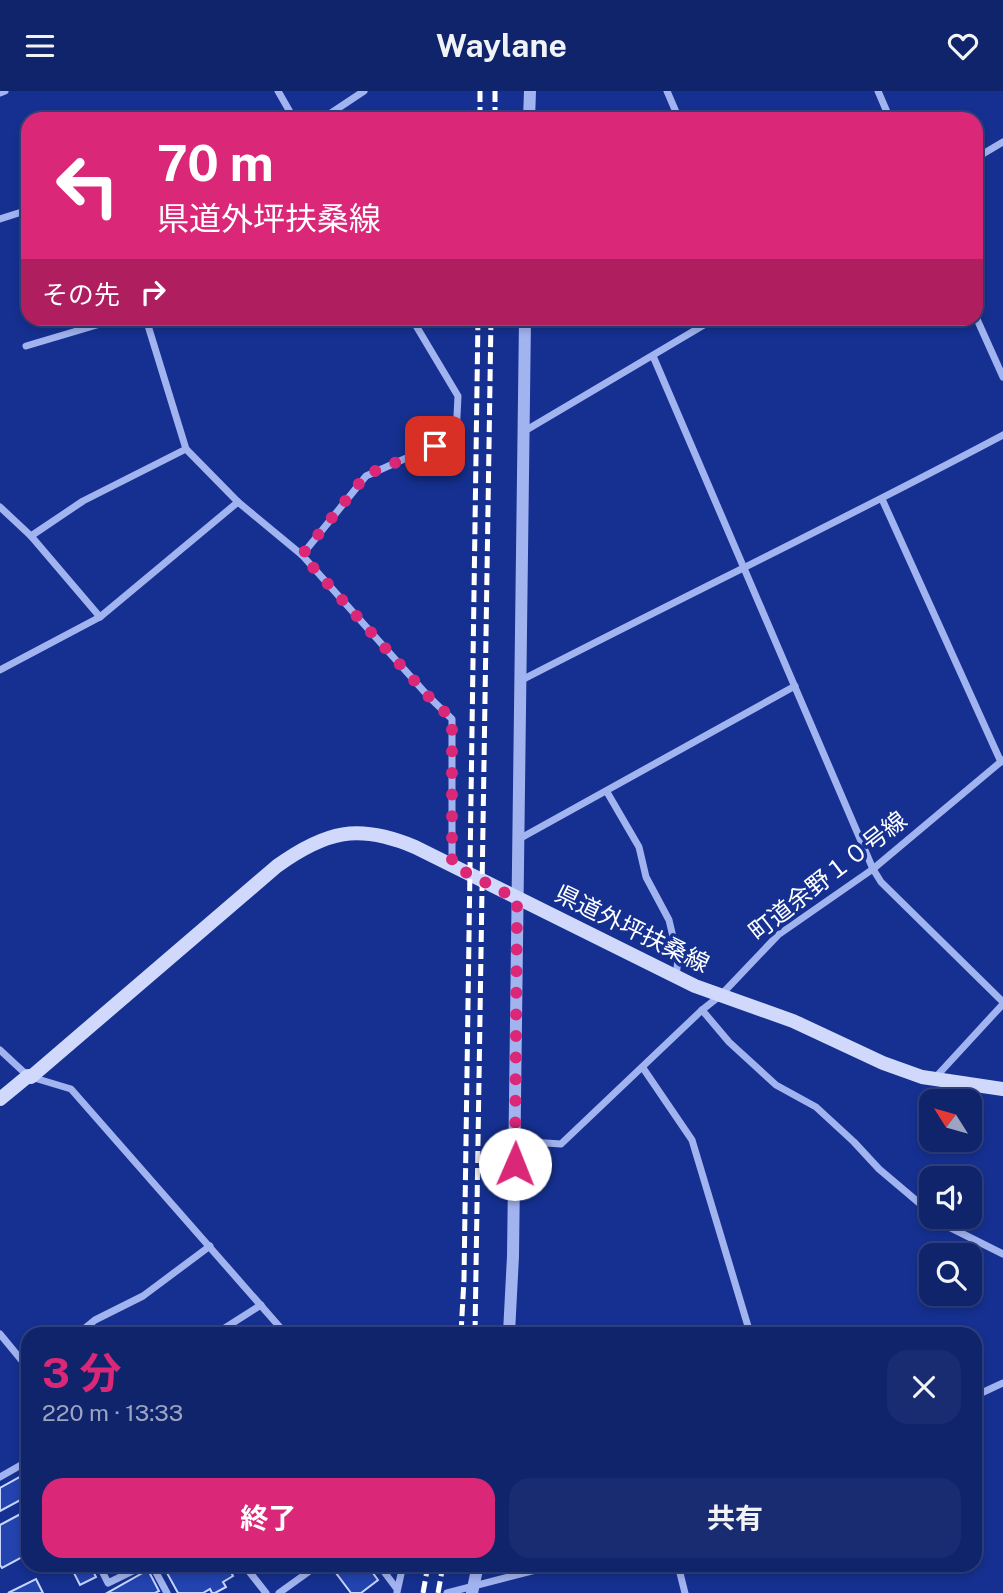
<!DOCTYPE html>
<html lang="ja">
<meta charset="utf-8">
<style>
body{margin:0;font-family:"Public Sans","Noto Sans JP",sans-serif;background:#192c72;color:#f1f3f6;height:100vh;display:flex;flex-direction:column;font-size:26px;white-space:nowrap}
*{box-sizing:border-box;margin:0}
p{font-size:23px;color:#9ca4c2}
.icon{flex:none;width:38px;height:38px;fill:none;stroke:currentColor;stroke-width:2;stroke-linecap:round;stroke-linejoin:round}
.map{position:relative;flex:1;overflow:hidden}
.drawer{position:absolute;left:21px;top:1236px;width:961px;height:245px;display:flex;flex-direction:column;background:#10246c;border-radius:21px;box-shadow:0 4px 10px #0003,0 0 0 2px #30417f}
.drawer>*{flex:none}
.hud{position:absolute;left:21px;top:21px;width:962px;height:214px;border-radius:21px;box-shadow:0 4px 10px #0003,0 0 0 2px #30417f;background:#db2777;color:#fff;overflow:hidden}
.needle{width:46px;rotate:307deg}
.tools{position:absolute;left:919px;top:998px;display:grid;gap:14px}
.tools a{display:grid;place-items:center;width:63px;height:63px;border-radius:14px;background:#10246c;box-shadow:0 4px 10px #0003,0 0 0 2px #30417f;font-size:35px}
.pin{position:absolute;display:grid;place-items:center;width:60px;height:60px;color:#fff;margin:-30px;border-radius:14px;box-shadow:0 4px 10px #0006}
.me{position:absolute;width:77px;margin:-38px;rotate:1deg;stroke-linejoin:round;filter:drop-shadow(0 0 5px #0008)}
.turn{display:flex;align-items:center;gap:24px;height:147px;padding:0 21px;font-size:32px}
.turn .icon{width:91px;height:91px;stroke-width:2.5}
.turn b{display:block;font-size:49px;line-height:60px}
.then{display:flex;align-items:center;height:66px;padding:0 21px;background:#0003;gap:14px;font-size:26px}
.round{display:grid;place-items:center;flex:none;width:74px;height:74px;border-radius:21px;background:#192c72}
.head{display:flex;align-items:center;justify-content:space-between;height:119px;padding:0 21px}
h1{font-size:42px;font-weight:700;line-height:52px;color:#db2777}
.button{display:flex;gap:14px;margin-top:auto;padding:14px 21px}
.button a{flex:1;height:80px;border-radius:21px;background:#db2777;color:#fff;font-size:28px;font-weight:700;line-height:80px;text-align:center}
.button a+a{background:#192c72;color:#f1f3f6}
header{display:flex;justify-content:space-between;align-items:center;height:91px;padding:0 21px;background:#10246c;font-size:32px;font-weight:700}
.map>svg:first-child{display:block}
.building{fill:#2343af;stroke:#c8d5fc;stroke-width:2}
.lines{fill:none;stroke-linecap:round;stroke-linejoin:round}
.minor{stroke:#a2b4f0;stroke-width:7}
.tertiary{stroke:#a2b4f0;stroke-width:12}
.secondary{stroke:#d0d9fb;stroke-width:14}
.rail{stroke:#fff;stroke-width:5;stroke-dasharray:12 5;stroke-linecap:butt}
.route{stroke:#db2777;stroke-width:12;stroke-dasharray:0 21.6}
.labels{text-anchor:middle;stroke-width:7;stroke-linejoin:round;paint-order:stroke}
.street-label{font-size:24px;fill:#fff;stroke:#153090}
</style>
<header><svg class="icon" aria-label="menu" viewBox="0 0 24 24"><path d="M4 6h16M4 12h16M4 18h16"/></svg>Waylane<svg class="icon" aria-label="heart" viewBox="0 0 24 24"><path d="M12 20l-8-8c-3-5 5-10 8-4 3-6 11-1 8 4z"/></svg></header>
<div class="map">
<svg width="1003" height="1502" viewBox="0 0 1003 1502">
<rect width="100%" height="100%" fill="#153090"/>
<g class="building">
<path d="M27,1382L28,1405L0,1420V1397Z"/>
<path d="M28,1419V1463L2,1477L0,1474V1434Z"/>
<path d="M70,1474H90L96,1486L80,1494Z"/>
<path d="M183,1474H227L233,1485L223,1491L226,1496L215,1502H212L210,1498L203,1502H178L167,1482Z"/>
<path d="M339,1474H367L378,1489L361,1502H351L333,1478Z"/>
<path d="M148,1479L159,1500L155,1502H107Z"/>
<path d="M36,1488L43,1502H8Z"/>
</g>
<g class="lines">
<g class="minor">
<path d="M278,0L294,28"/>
<path d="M667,0L679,28"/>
<path d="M878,0L890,28"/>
<path d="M0,2L5,0"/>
<path d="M322,28L364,0"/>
<path d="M976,67L1003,51"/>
<path d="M0,128L28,119"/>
<path d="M976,226L1003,286"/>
<path d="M146,228L186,358L238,411L302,464"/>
<path d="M412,228L458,305L456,345L366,385L302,464L429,606L452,628V774"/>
<path d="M26,255L117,228"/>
<path d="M653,265L873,778L881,791L1003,911"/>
<path d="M523,341L714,228"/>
<path d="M882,408L1001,671"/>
<path d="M0,416L31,445L100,526"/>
<path d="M31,445L83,410L186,358"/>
<path d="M0,579L100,526L238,411"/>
<path d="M520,590C681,507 843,429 1003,344"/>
<path d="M607,701L639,756L646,786L669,829L678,867L676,887"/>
<path d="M519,748L795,595"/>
<path d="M702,919L729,951L776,994L816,1016L854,1051L879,1078L931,1122"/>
<path d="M0,959L28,985"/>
<path d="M643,977L692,1049L750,1242"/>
<path d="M31,986L71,998L285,1242"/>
<path d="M934,988L1003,913"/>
<path d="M515,1050L561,1053L702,919L721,904L778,844L873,778L1003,669"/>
<path d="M934,1125L943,1133L1003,1163"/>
<path d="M79,1242L95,1229L143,1205L210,1155"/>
<path d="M217,1242L261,1214"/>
<path d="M0,1243L28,1277"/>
<path d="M975,1305L1003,1292"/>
<path d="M0,1386L28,1370"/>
<path d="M99,1474L108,1492L145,1474"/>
<path d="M152,1474L167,1502"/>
<path d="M244,1474L266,1502"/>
<path d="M379,1474L397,1498"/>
<path d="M678,1474L685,1502"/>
<path d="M397,1501L403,1474"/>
<path d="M279,1502L318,1474"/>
<path d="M447,1502L555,1474"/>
</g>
<g class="tertiary">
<path d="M529,28L530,0"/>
<path d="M509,1242L513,1165L525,228"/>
<path d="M472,1502L478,1474"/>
</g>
<path class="secondary" d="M0,1008L28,985L31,986L277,775C326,740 358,732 415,756L695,895L793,930L883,972L922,986L1003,998"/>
<g class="rail">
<path d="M480,28V0"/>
<path d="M495,28V0"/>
<path d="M461,1242L464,1188L478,228"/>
<path d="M475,1242L491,228"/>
<path d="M423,1502L428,1474"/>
<path d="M438,1502L443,1474"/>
</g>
</g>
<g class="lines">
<path class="route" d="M435,355L366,384L302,464L429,606L452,628V774L517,808L515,1073"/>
</g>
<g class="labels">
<g class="street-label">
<text transform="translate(828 785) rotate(-38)" y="8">町道余野１０号線</text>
<text transform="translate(632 838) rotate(26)" y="8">県道外坪扶桑線</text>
</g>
</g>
</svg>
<div class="tools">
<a><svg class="needle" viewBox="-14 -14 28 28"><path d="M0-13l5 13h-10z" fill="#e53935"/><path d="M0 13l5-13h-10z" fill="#9ca4c2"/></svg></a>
<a><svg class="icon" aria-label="sound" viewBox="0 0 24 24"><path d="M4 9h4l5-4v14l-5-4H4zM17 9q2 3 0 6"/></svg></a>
<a><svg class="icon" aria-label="search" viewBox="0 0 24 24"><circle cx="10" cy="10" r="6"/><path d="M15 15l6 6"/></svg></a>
</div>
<div class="pin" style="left:435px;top:355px;background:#d93025"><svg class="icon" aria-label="arrive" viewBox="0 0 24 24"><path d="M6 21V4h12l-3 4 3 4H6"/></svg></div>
<svg class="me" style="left:515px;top:1073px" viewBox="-20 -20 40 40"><circle r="19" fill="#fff"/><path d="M0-13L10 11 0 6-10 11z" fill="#db2777"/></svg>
<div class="hud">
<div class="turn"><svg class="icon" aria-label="left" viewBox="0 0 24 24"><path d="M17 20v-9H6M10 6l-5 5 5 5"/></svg><div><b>70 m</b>県道外坪扶桑線</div></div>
<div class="then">その先<svg class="icon" aria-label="right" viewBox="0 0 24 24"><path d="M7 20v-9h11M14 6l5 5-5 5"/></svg></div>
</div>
<section class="drawer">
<div class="head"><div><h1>3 分</h1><p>220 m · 13:33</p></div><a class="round"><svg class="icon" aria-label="close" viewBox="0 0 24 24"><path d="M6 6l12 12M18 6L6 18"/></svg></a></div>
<div class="button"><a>終了</a><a>共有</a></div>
</section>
</div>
